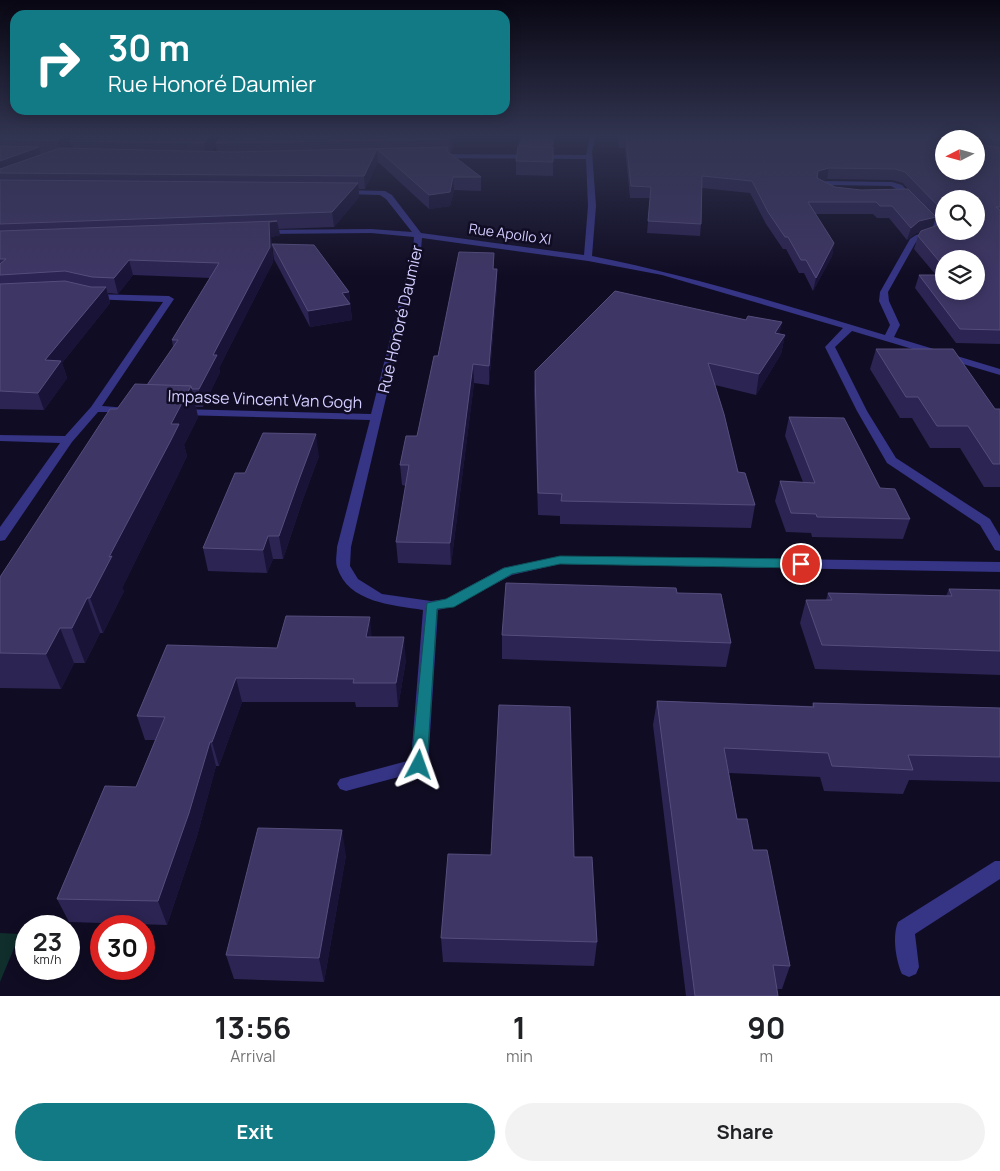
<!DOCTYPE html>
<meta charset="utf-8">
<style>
body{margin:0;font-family:Manrope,sans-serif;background:#f2f2f2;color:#202124;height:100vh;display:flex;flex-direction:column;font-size:19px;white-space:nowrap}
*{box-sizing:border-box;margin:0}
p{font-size:16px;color:#757577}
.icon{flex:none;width:28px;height:28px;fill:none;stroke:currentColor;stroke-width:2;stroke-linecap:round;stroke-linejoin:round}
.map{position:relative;height:996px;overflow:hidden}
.drawer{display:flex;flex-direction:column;background:#fff;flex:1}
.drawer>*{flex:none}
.banner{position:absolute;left:10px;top:10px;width:500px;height:105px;border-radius:15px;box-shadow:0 2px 12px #0003;background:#127a84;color:#fff;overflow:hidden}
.needle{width:32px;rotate:264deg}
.controls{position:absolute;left:935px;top:130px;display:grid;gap:10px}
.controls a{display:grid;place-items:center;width:50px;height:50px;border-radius:50%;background:#fff;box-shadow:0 2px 12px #0003;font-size:25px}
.speed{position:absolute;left:15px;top:915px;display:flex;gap:10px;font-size:25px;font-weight:700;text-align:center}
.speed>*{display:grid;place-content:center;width:65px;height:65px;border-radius:50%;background:#fff;box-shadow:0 2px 12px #0003;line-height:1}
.speed small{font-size:12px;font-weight:400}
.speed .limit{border:8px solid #d22;background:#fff;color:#111}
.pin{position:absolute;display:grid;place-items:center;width:42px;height:42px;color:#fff;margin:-21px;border:2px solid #fff;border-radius:50%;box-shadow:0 1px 5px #0007}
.me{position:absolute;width:55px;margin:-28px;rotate:4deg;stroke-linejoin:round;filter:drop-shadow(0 0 4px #0008)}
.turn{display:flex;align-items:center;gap:18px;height:105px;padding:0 15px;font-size:22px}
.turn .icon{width:65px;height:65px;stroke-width:2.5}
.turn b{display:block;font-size:35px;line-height:42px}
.eta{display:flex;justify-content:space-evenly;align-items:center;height:85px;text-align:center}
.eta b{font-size:30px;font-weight:700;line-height:35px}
.primary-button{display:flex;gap:10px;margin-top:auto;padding:10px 15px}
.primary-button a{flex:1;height:58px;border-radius:30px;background:#127a84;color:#fff;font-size:20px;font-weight:700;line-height:58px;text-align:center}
.primary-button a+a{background:#f2f2f2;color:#202124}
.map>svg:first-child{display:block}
.green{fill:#0f2e2c}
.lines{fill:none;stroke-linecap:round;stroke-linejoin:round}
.minor{fill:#353485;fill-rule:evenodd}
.wall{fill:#2c2452;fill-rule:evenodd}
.shaded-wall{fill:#191337}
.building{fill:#3e3665;stroke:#554e7d;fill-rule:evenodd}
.route{fill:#127a84;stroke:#0c4f56}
.labels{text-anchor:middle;stroke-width:5;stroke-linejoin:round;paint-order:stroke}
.far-street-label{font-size:14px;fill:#d3ceff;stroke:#100c23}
.street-label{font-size:16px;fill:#d3ceff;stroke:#100c23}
</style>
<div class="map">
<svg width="1000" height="996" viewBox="0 0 1000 996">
<rect width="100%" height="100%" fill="#100c23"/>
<path class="green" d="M0,933L20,934L0,982Z"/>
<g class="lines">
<g class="minor">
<path d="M590,136H596L592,151L596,206L592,256C692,276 788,306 885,335L890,325L879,301L880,292L910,239L916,235L936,230L896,189L891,186L828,185L824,187L829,192L825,194L816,188L818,183L827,181L892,182L902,185L945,231L916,242L888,292L889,301L900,325L894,337L1000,369V375L852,331L835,347L867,411L896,458L990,519L1000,536V551L995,550L980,525L887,463L857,411L825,347L843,328L662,275L588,261L422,238L421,249L351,547L350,566L358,579L382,594L431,601L446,599L503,568L560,556L1000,562V572L560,564L512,575L454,606L438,610L428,765L425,770L346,791L340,789L337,784L340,779L411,760L423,610C393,605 348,603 337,567C335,561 337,553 337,547L370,420L180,415L174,412L180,409L371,414L413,249L414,237L371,233L262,234L258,232L259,230L371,229L412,232L386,199L380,195L344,194L340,192L344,190L385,191L392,195L421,233L584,255L588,206L586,159L437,158L434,156L437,154L586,155Z"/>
<path d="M93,294L169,296L174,299L102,406L129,408L130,410L129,412H98L72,442L5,540L0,541V527L60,443L0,441V435L65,436L91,407L163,302L90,299L88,297Z"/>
<path d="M995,861H1000V879L915,934L919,967L916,974L909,977L902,974C896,961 892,936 898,922Z"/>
</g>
</g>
<g class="wall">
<path d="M0,136H455L451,152H448L481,177V191L454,190L450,206L429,209L378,162L365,189H359V197L334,227L279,229L280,235L271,237L273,262L219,368L220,372L203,407H196L198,417L184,445L187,456L178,475L122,588L124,591L103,633H100L85,663H74L61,689L0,688V577L117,409L147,385L173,347L172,340L210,278L133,275L118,294L108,293L110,303L62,363L67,378L44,410L0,409ZM71,144L72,148H67ZM216,144L217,152H210Z"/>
<path d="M553,136V176L516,175V161L519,145Z"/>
<path d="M618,136H1000V344L956,343L915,288L919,275H936L914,249L918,236L920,232L916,233L907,240L889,218H877L873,214H815L834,243L832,256L813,291L804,273H799L786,249H783L766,224L750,193L702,188L701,224L700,236L647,233L650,198H630L625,148H619ZM827,179L892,180L903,183L908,189L861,190L835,187L822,181ZM944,199L976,231H944ZM935,218L941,224L933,227ZM944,259L976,291H944Z"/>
<path d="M272,244L349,292L352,320L310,327L274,259Z"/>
<path d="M494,253V269H497V286L489,385L474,383L451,565L398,563L396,542L406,486L402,485L400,465L417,436L438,356Z"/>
<path d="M746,320L782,322L779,334L785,335L781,354L756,395L715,385L738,472L755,505L751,528L560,524V516L538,515L534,391L535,371Z"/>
<path d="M876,349L995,409H1000V487H984L960,448H930L912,418H900L870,369Z"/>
<path d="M789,417L880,488L910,519L903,539L812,537L811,533L786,532L775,501L780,481L803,482L785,436Z"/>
<path d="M319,456L303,499L283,559H273L267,573L208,571L203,548L245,473Z"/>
<path d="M949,589L1000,590V675L815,669L800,623L806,600H826L828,593L946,596Z"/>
<path d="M677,593L731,643L726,667L502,659V635Z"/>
<path d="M372,637L406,660L398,707H356L355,702H242L219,766H216L197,836L167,925L69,922L57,899L136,787L155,740H145L137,716L277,648Z"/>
<path d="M657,701L812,706L813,703L1000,708V782L909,780L903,794L824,791L820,777L729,773L737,819L753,850L790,966L782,989H777L778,996H686L653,725Z"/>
<path d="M346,855L324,982L234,979L226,955Z"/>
<path d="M574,857L597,942L594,966L443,962L441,938Z"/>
</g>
<g class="shaded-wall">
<path d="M63,136H80L70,141L71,144L61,153L58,141Z"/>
<path d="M209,136H221L206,156L204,143Z"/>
<path d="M451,136H455L451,152L450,139Z"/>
<path d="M39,147L42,160L0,173V161Z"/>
<path d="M377,149L378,162L365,189L364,176Z"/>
<path d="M829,168L827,179L816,182L818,171Z"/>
<path d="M453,177L454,190L450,206L429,209V195Z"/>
<path d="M358,183L359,197L334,227L332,212Z"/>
<path d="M936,217L932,229L916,233L907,240L911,228L919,221Z"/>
<path d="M277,221L280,235L271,237L273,262L219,368L220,372L203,407L199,389L269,222Z"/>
<path d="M834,243L832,256L813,291L816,278Z"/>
<path d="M494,253V269H493Z"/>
<path d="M129,260L133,275L118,294L114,278Z"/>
<path d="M497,269V286L489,385V366Z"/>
<path d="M106,287L110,303L62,363L67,378L44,410L38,393L45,360Z"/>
<path d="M349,292L352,320L310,327L308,311L342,293Z"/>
<path d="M782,322L778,341L775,333Z"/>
<path d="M785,335L781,354L756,395L759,374Z"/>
<path d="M473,364L474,383L451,565L450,543Z"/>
<path d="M191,386L198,417L184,445L187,456L178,475L122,588L124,591L103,633L90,598L171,424Z"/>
<path d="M316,434L319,456L303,499L283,559L279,536L300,477Z"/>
<path d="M268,536L273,559L267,573L263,550Z"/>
<path d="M87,598L100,633L85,663L72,628Z"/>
<path d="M370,617L372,640L366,637Z"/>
<path d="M60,628L74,663L61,689L46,654Z"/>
<path d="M404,637L406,660L398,707L396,683Z"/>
<path d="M236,678L242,702L219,766L212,742Z"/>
<path d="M210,742L216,766L197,836L167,925L158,901Z"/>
<path d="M342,830L346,855L324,982L319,958Z"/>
</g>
<g class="building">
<path d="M0,136H63L58,141L0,139Z"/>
<path d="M75,136H209L204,143L70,141Z"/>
<path d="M221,136H451L450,139L216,143Z"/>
<path d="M524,136H553V145H519Z"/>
<path d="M620,136H942L946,138L948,136H1000V140L978,137L979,144L1000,148V207H996L1000,210V330L960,329L919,275H944V291H976V259H944V267L918,236L921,231L944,223V231H976V199H944V212L905,172L895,169L829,168L818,171L817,178L835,187L861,190L908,189L936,217L919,221L911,228L892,206H880L876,202H808L834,243L816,278L806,260H801L788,237H785L768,212L752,181L702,176L701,224L648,221L651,187L631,186L626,138H620ZM944,139H976V171H944Z"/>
<path d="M0,146L39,147L0,161Z"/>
<path d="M518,146L553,147V162L516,161Z"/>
<path d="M448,147L447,151L481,177H453L450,192L429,195L377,149L364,176L0,173V169L60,148L232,152Z"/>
<path d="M0,180L358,183L332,212L0,224Z"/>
<path d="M277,221L269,222L270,247L213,355H217L199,389H192L191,386L147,385L178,340H172L219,263L129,260L114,278L92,277L65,271L0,275V264L6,259H0V231Z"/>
<path d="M272,244L314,245L349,292L342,293L350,304L308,311Z"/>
<path d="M459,252L494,253L493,269H497L489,366L473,364L450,543L396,542L409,465H400L406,436H417L434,356H438Z"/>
<path d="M65,281L91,287H106L45,360L61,361L38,393L0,391V284Z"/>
<path d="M615,291L746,320L748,316L782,322L775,333L785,335L759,374L708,363L724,414L738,472L745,473L755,505L561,501L562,494L538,493L535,371Z"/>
<path d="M876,349H953L995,409H1000V464H993L968,426H937L918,397H906Z"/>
<path d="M135,384L191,386L171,424H179L170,442L109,557L112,556L90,598H87L72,628H60L46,654L0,653V577L110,409H117Z"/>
<path d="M789,417L844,418L880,488L895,489L910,519L817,517L816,514L791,513L780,481L815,483Z"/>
<path d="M263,433L316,434L300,477L279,536H268L263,550L203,548L235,473H245Z"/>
<path d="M506,583L676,588L677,593L721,594L731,643L502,635Z"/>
<path d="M949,589L1000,590V651L822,645L806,600H832L828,593L952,596Z"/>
<path d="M286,616L370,617L366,637H404L396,683H353L354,679L236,678L212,742H210L189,813L158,901L57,899L105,786L136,787L165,717L137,716L167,645L277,648Z"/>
<path d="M657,701L814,707L813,703L1000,708V757L908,755L913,770L832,766L828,753L724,748L737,819H747L753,850H767L790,966L773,965L778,996H695Z"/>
<path d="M499,705L570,707L574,857H592L597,942L441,938L448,854L491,855Z"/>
<path d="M258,828L342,830L319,958L226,955Z"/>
</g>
<linearGradient id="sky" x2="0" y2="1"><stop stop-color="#090713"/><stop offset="0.49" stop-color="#313450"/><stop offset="1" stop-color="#313450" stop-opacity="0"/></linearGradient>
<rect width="1000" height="276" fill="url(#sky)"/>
<path class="route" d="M560,556L801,559L807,564L801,568L560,564L512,574L454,607L437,609L427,765L424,770L419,772L413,770L411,765L427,603L446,599L504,568Z"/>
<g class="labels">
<g class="far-street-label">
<text transform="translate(510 234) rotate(8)" y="5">Rue Apollo XI</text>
</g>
<g class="street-label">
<text transform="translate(400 319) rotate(-77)" y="6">Rue Honoré Daumier</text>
<text transform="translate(265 399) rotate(2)" y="6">Impasse Vincent Van Gogh</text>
</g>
</g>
</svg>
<div class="controls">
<a><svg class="needle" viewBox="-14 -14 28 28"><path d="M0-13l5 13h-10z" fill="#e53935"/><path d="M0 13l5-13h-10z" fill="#757577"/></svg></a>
<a><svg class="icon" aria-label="search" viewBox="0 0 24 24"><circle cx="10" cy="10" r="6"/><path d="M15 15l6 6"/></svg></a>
<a><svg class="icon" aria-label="layers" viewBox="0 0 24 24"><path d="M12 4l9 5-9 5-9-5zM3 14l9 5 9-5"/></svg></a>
</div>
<div class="speed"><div>23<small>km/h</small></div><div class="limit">30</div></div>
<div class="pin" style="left:801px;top:564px;background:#d93025"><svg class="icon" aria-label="arrive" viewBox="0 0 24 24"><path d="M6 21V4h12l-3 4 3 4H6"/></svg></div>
<svg class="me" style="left:419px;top:765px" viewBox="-20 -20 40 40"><path d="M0-17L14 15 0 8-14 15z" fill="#127a84" stroke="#fff" stroke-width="4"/></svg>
<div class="banner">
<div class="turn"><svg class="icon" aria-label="right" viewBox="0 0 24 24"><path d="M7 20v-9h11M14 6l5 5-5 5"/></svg><div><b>30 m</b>Rue Honoré Daumier</div></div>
</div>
</div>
<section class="drawer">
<div class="eta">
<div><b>13:56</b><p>Arrival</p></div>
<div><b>1</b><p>min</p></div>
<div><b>90</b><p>m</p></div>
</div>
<div class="primary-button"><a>Exit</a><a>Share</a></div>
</section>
